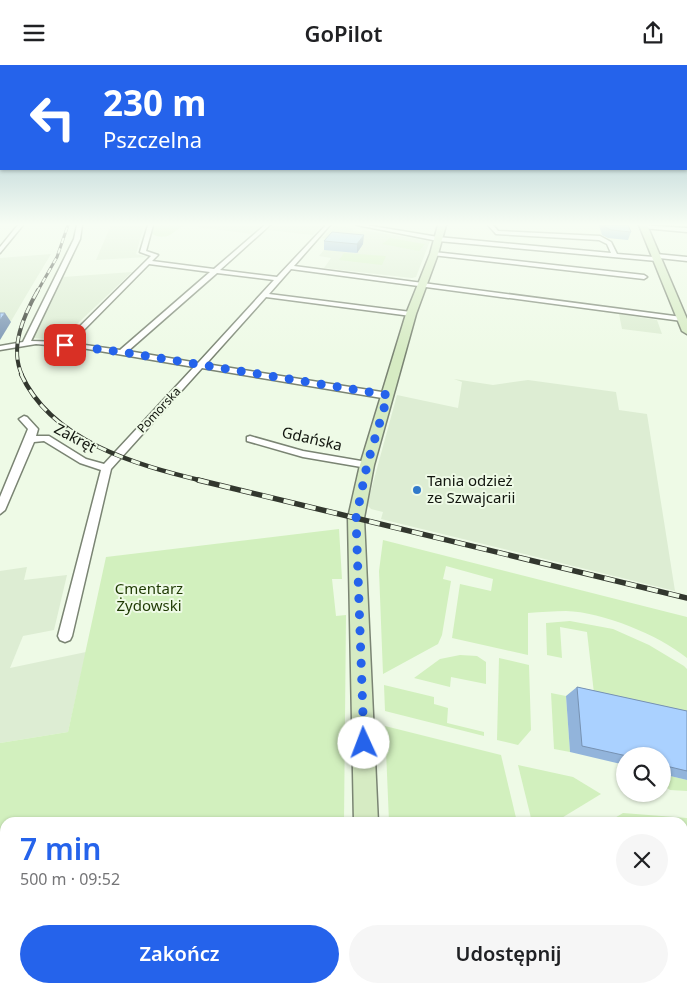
<!DOCTYPE html>
<html lang="pl">
<meta charset="utf-8">
<style>
body{margin:0;font-family:"Noto Sans",sans-serif;background:#f6f6f6;color:#202124;height:100vh;display:flex;flex-direction:column;font-size:19px;white-space:nowrap}
*{box-sizing:border-box;margin:0}
p{font-size:16px;color:#757577}
.icon{flex:none;width:28px;height:28px;fill:none;stroke:currentColor;stroke-width:2;stroke-linecap:round;stroke-linejoin:round}
.map{position:relative;flex:1;overflow:hidden}
.drawer{position:absolute;left:0px;top:752px;width:688px;height:176px;display:flex;flex-direction:column;background:#fff;border-radius:15px 15px 0 0;box-shadow:0 1px 4px #0004}
.drawer>*{flex:none}
.hud{position:absolute;left:0px;top:0px;width:688px;height:105px;box-shadow:0 1px 4px #0004;background:#2563eb;color:#fff;overflow:hidden}
.tools{position:absolute;left:616px;top:682px;display:grid;gap:10px}
.tools a{display:grid;place-items:center;width:55px;height:55px;border-radius:50%;background:#fff;box-shadow:0 1px 4px #0004;font-size:25px}
.pin{position:absolute;display:grid;place-items:center;width:42px;height:42px;color:#fff;margin:-21px;border-radius:10px;box-shadow:0 2px 8px #0006}
.me{position:absolute;width:55px;margin:-28px;rotate:358deg;stroke-linejoin:round;filter:drop-shadow(0 0 4px #0008)}
.turn{display:flex;align-items:center;gap:18px;height:105px;padding:0 20px;font-size:22px}
.turn .icon{width:65px;height:65px;stroke-width:2.5}
.turn b{display:block;font-size:35px;line-height:42px}
.round{display:grid;place-items:center;flex:none;width:52px;height:52px;border-radius:26px;background:#f6f6f6}
.head{display:flex;align-items:center;justify-content:space-between;height:85px;padding:0 20px}
h1{font-size:30px;font-weight:600;line-height:38px;color:#2563eb}
.action{display:flex;gap:10px;margin-top:auto;padding:10px 20px}
.action a{flex:1;height:58px;border-radius:30px;background:#2563eb;color:#fff;font-size:20px;font-weight:600;line-height:58px;text-align:center}
.action a+a{background:#f6f6f6;color:#202124}
header{display:flex;justify-content:space-between;align-items:center;height:65px;padding:0 20px;background:#fff;font-size:22px;font-weight:600}
.map>svg:first-child{display:block}
.built{fill:#ddedd3}
.green{fill:#d2f0be}
.lines{fill:none;stroke-linecap:round;stroke-linejoin:round}
.street-casing{stroke:#7a8473;stroke-width:3}
.secondary-casing{stroke:#7a8473;stroke-width:3}
.street{fill:#fff;fill-rule:evenodd}
.secondary{fill:#d6ebc3;fill-rule:evenodd}
.rail-far3-casing{stroke:#32372e;stroke-width:3}
.rail-far2-casing{stroke:#32372e;stroke-width:4}
.rail-far1-casing{stroke:#32372e;stroke-width:4.5}
.rail-casing{stroke:#32372e;stroke-width:5.5}
.rail-far3{stroke:#eefae6;stroke-width:2;stroke-dasharray:5.5;stroke-linecap:butt}
.rail-far2{stroke:#eefae6;stroke-width:2.5;stroke-dasharray:8;stroke-linecap:butt}
.rail-far1{stroke:#eefae6;stroke-width:3;stroke-dasharray:9;stroke-linecap:butt}
.rail{stroke:#eefae6;stroke-width:4;stroke-dasharray:11;stroke-linecap:butt}
.wall{fill:#92b4db}
.shaded-wall{fill:#7792b2}
.building{fill:#aad1ff;stroke:#7792b2}
.route{stroke:#2563eb;stroke-width:9;stroke-dasharray:0 16.2}
.poi-dot{fill:#3079ca;stroke:#eefae6;stroke-width:2}
.labels{text-anchor:middle;stroke-width:4;stroke-linejoin:round;paint-order:stroke}
.far-street-label{font-size:12px;fill:#11150e;stroke:#eefae6}
.street-label{font-size:15px;fill:#11150e;stroke:#eefae6}
.poi-label{font-size:15px;fill:#11150e;stroke:#eefae6;text-anchor:start}
.park-label{font-size:15px;fill:#1e3902;stroke:#eefae6}
</style>
<header><svg class="icon" aria-label="menu" viewBox="0 0 24 24"><path d="M4 6h16M4 12h16M4 18h16"/></svg>GoPilot<svg class="icon" aria-label="share" viewBox="0 0 24 24"><path d="M12 15V3M7 8l5-5 5 5M5 13v7h14v-7"/></svg></header>
<div class="map">
<svg width="687" height="928" viewBox="0 0 687 928">
<rect width="100%" height="100%" fill="#eefae6"/>
<g class="built">
<path d="M111,160H144L136,189L147,192L96,195Z"/>
<path d="M200,160H262L252,169L196,162Z"/>
<path d="M273,160H322L313,170L267,165Z"/>
<path d="M334,161L354,163L353,166L361,167L363,165L430,176L416,212L412,213L324,203L331,193L319,191L332,175L322,173Z"/>
<path d="M51,189L27,229L0,275V193Z"/>
<path d="M132,207L60,275L33,273L63,212Z"/>
<path d="M619,249L657,255L662,269L622,264Z"/>
<path d="M454,314L493,320L528,315L616,327L619,345L647,349L675,526L381,454L383,447L371,444L367,440L397,330L458,343L462,317Z"/>
<path d="M27,502L24,515L67,510L54,565L23,571L10,603L86,587L68,667L0,678V506Z"/>
</g>
<g class="green">
<path d="M154,160H186C170,166 172,177 151,169Z"/>
<path d="M390,173L425,179L419,186L382,179Z"/>
<path d="M344,188L386,191L382,200L339,195Z"/>
<path d="M339,464L342,514H332L336,551L346,550L344,757L5,758V924H287V928H0V678L68,667L106,492Z"/>
<path d="M383,475L687,552V593C659,570 602,547 566,546C554,546 541,547 528,548V590L452,573L460,519L491,526L493,514L446,501L443,514L451,516L442,570L438,579L383,609L379,506Z"/>
<path d="M570,556L613,564L649,580L684,601L687,604V658L595,637L587,567L560,562L562,593L547,590L546,558Z"/>
<path d="M460,590L477,591L486,597V619L451,612L450,622L414,613L440,594Z"/>
<path d="M499,593L529,600L531,665L518,680L497,675Z"/>
<path d="M384,620L434,632V639L448,643L447,658L484,667V671L385,646Z"/>
<path d="M551,628L566,631L570,687L554,684Z"/>
<path d="M385,661L501,690L517,757H389Z"/>
<path d="M518,700L573,712L601,729L555,757H532Z"/>
<path d="M663,709L687,715V726L670,725L663,720Z"/>
<path d="M623,748L687,753V812L683,813L682,758L608,757Z"/>
</g>
<g class="lines">
<defs>
<g id="street">
<path d="M18,160H23L0,188V182Z"/>
<path d="M77,160H82L80,174L31,276L64,277L151,191L140,187L148,160H153L146,186L158,190L152,196L214,204L265,160H270L220,205L277,212L326,160H330L294,201L682,252L686,254L682,256L291,204L269,229L411,247L414,249L411,251L266,232L206,299L388,328L392,331L388,334L202,303L111,404L72,571L70,575L65,577L60,575L58,571L101,405L80,398L44,376L34,377L5,445L0,449V432L28,364L19,354L24,351L27,352L38,364L36,371H49L86,394L104,399L194,302L82,283L36,279L0,285V281L23,277L74,174ZM149,199L210,207L120,285L71,278ZM217,208L274,215L198,298L128,286Z"/>
<path d="M357,160H366L438,172L611,188L607,179L599,175L496,169L488,160H493L498,166L600,171L611,177L617,189L654,192L656,189L687,192V196L659,193L657,196L438,176Z"/>
<path d="M641,160L687,163V167L643,163Z"/>
<path d="M434,187L644,210L647,212L644,214L432,190Z"/>
<path d="M250,371L303,386L367,397L372,400L367,403L303,392L247,376V372Z"/>
<path d="M344,924H378L377,928H343Z"/>
</g>
<g id="secondary">
<path d="M438,160H446L438,189L416,249L374,400L364,453L378,758H354L348,453L360,400L406,249L430,189Z"/>
<path d="M639,160H647L687,254V269L682,266Z"/>
<path d="M687,828V856L682,857V829Z"/>
</g>
</defs>
<use href="#street" class="street-casing"/>
<use href="#secondary" class="secondary-casing"/>
<use href="#street" class="street"/>
<use href="#secondary" class="secondary"/>
<defs>
<path id="rail-far3" d="M37,227L57,192L68,160"/>
<path id="rail-far2" d="M22,310C9,282 24,250 38,225"/>
<path id="rail-far1" d="M21,309C52,377 137,400 203,416"/>
<path id="rail" d="M198,415L687,533"/>
</defs>
<use href="#rail-far3" class="rail-far3-casing"/>
<use href="#rail-far2" class="rail-far2-casing"/>
<use href="#rail-far1" class="rail-far1-casing"/>
<use href="#rail" class="rail-casing"/>
<use href="#rail-far3" class="rail-far3"/>
<use href="#rail-far2" class="rail-far2"/>
<use href="#rail-far1" class="rail-far1"/>
<use href="#rail" class="rail"/>
</g>
<g class="wall">
<path d="M599,160H628L631,167L628,175L608,173L602,170Z"/>
<path d="M324,176L363,179L357,188L324,185Z"/>
<path d="M577,622L687,646V715L662,709V691H625V700L570,687L566,631Z"/>
</g>
<g class="shaded-wall">
<path d="M364,170L363,179L357,188V179Z"/>
<path d="M5,248L11,257L0,275V255Z"/>
</g>
<g class="building">
<path d="M605,160H628L631,167L611,165L605,162Z"/>
<path d="M332,167L364,170L357,179L324,176Z"/>
<path d="M0,248H5L0,255Z"/>
<path d="M577,622L687,646V706L662,700V691H627L582,681Z"/>
</g>
<linearGradient id="sky" x2="0" y2="1"><stop stop-color="#84b0bc"/><stop offset="0.55" stop-color="#f7fdf4"/><stop offset="1" stop-color="#f7fdf4" stop-opacity="0"/></linearGradient>
<rect width="687" height="290" fill="url(#sky)"/>
<g class="lines">
<path class="route" d="M65,280L122,287L388,330L367,400L356,453L364,678"/>
</g>
<circle class="poi-dot" cx="417" cy="425" r="5"/>
<g class="labels">
<g class="far-street-label">
<text transform="translate(159 345) rotate(-47)" y="4">Pomorska</text>
</g>
<g class="street-label">
<text transform="translate(75 373) rotate(28)" y="5">Zakręt</text>
<text transform="translate(312 374) rotate(13)" y="5">Gdańska</text>
</g>
<g class="poi-label">
<text x="427" y="421">Tania odzież<tspan x="427" dy="17">ze Szwajcarii</tspan></text>
</g>
<g class="park-label">
<text x="149" y="529">Cmentarz<tspan x="149" dy="17">Żydowski</tspan></text>
</g>
</g>
</svg>
<div class="tools">
<a><svg class="icon" aria-label="search" viewBox="0 0 24 24"><circle cx="10" cy="10" r="6"/><path d="M15 15l6 6"/></svg></a>
</div>
<div class="pin" style="left:65px;top:280px;background:#d93025"><svg class="icon" aria-label="arrive" viewBox="0 0 24 24"><path d="M6 21V4h12l-3 4 3 4H6"/></svg></div>
<svg class="me" style="left:364px;top:678px" viewBox="-20 -20 40 40"><circle r="19" fill="#fff"/><path d="M0-13L10 11 0 6-10 11z" fill="#2563eb"/></svg>
<div class="hud">
<div class="turn"><svg class="icon" aria-label="left" viewBox="0 0 24 24"><path d="M17 20v-9H6M10 6l-5 5 5 5"/></svg><div><b>230 m</b>Pszczelna</div></div>
</div>
<section class="drawer">
<div class="head"><div><h1>7 min</h1><p>500 m · 09:52</p></div><a class="round"><svg class="icon" aria-label="close" viewBox="0 0 24 24"><path d="M6 6l12 12M18 6L6 18"/></svg></a></div>
<div class="action"><a>Zakończ</a><a>Udostępnij</a></div>
</section>
</div>
